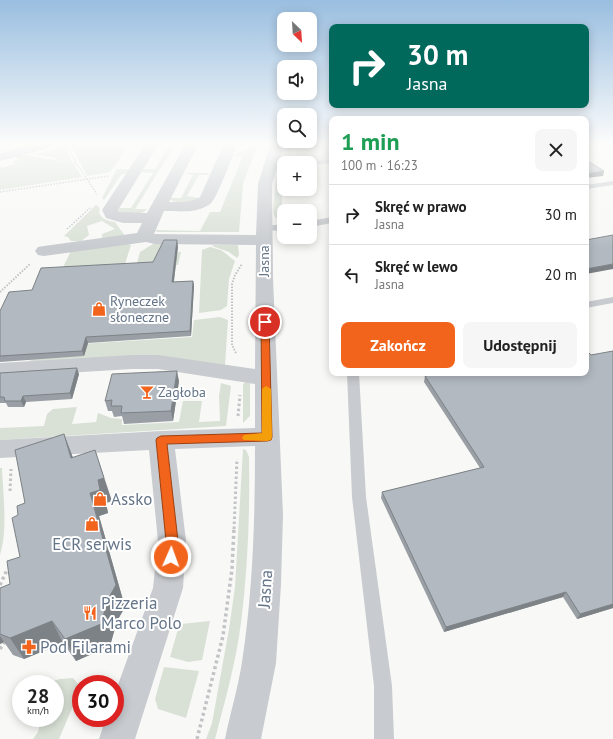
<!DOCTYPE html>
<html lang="pl">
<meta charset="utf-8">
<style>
body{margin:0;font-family:"PT Sans",sans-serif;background:#f6f6f6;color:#222;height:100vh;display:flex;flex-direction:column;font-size:15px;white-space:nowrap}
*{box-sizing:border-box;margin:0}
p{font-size:13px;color:#767676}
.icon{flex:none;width:22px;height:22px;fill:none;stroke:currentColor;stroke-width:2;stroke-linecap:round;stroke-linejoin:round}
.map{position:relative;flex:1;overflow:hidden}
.side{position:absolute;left:329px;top:116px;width:260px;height:260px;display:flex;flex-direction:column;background:#fff;border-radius:8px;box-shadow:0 2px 10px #0003}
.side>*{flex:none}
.top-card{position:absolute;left:329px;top:24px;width:260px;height:84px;border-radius:8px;box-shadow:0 2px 10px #0003;background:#00695c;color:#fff;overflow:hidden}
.needle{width:26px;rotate:155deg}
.tools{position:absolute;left:277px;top:12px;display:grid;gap:8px}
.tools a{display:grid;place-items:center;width:40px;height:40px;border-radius:8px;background:#fff;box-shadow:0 2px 10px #0003;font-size:20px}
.speed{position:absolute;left:12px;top:675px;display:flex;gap:8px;font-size:20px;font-weight:700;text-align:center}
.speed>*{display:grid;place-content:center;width:52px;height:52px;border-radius:50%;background:#fff;box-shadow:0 2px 10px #0003;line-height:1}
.speed small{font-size:10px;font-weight:400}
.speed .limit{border:6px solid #d22;background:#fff;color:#111}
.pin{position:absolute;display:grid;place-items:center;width:34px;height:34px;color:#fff;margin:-17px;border:2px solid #fff;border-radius:50%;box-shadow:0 1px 4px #0007}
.me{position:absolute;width:44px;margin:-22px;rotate:2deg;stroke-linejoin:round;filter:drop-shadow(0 0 3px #0008)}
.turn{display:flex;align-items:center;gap:14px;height:84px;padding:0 12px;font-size:18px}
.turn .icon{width:52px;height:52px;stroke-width:2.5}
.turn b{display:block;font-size:28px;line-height:34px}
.round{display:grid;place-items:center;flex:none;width:42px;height:42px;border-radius:8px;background:#f6f6f6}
.headline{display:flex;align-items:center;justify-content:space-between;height:68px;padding:0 12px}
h1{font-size:24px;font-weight:800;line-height:30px;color:#1e9e55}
.cta{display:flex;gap:8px;margin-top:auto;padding:8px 12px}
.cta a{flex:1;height:46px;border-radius:8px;background:#f2641c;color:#fff;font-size:16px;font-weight:800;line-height:46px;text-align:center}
.cta a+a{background:#f6f6f6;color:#222}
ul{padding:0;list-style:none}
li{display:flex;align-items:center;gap:12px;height:60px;padding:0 12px;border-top:1px solid #e0e0e0}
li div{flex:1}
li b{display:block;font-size:15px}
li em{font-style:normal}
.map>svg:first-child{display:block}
.green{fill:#d9e1d6}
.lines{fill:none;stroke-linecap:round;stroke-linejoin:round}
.path-far3{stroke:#c1c3c6;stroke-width:1.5;stroke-dasharray:1.5 1.5;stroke-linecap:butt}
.path-far2{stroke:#c1c3c6;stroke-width:2;stroke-dasharray:1.5 1.5;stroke-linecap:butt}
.path-far1{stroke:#c1c3c6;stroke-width:3;stroke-dasharray:2.5 2.5;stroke-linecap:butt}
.path{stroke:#c1c3c6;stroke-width:3.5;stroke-dasharray:3 3;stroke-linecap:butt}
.lane{fill:#c8cbcf;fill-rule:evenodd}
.street{fill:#c8cbcf;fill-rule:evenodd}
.wall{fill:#999fa5}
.shaded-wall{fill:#7d8286}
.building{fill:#b2b9c0;stroke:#7d8286}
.route{fill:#f2641c;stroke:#9d4112}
.slow{fill:#f59e0b}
.labels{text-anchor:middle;stroke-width:4;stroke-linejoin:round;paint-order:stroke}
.street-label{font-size:14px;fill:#657589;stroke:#fff}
.poi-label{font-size:14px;fill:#657589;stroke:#fff;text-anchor:start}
.near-poi-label{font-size:17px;fill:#657589;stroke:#fff;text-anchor:start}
.near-street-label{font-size:17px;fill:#657589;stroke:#fff}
</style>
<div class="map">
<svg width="613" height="739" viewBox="0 0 613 739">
<rect width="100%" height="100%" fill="#f8f9f6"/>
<g class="green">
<path d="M63,145H65L71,161L25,152L30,151L36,154L64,146Z"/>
<path d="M71,145H116L125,151L110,172L87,176Z"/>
<path d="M170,145H175L135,209H147C141,216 125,216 118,211L119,208H131L153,173L141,172L143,169H155Z"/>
<path d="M255,145L257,146L243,184L239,232H157L155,230L200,231L210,212H220L243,156H233Z"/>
<path d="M298,145H332V159L294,163Z"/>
<path d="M22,154L74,164L82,177L0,190V166L2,168L15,164L13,161L19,160L14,156Z"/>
<path d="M284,168L282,181V221C279,220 275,218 274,215C272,208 276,178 279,170Z"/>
<path d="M117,169H131L128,173L121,175L104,200L102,198Z"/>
<path d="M184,173H207L210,175H199L187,196L199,198C193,203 175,204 169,199V198H181L193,175Z"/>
<path d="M96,205L100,208L99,212C101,219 108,221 115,222L125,236L102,238V234L115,229L102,221L87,226L89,235L81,241H71L68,237L64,236Z"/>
<path d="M126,243L131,245L124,267L62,271L65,263L71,251Z"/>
<path d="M153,244H165L161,253L181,252L178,265L136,267L140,252Z"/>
<path d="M214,245H238L239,255L237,258L229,252L212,246Z"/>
<path d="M210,247L221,250L235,261L229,279L227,306L221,310L199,313L202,250Z"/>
<path d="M220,317L228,320L225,365L44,364L20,358L0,349L192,337L194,320Z"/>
<path d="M247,381L250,382V416L243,423V384Z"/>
<path d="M221,383L231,386L226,426L0,440V428L44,426L47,414L53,409L77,407L72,424L96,422L98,413L111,418L122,419V425L179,422L183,401H202L199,422L220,421L219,396Z"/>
<path d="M243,449L246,450L249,457C250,512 248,568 241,623C236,662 225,701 215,739H206L212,723L229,629L235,587Z"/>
<path d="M0,468H2C3,494 8,530 0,555Z"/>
<path d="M210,621L202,660L188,662L170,657L178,629L181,624Z"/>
<path d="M164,667L199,671L186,718L158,709L155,699Z"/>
<path d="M73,678L79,685V692L59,739H33L38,732L41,718H55V684H44L60,679Z"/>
</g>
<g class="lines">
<g class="path-far3">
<path d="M67,145L76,163L97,194"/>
<path d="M118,145L126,150"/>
<path d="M56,159L76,163"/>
<path d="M0,192L108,176"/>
<path d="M67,229L90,208"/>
</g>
<g class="path-far2">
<path d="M0,292L30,264"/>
<path d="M236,353L232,345V284L235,275L242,264"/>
</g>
<g class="path-far1">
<path d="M238,416L240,395"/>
<path d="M10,491L11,469"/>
<path d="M234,529L237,459"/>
</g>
<g class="path">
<path d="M0,585L7,570"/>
<path d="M0,649L4,643L3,639"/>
<path d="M197,739L223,636L232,569L234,528"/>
</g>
<g class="lane">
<path d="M332,159V163L310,165V163H306L310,161Z"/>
<path d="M268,163H285L284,167H271L267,165Z"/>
<path d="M613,181V185L586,189V185Z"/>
<path d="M332,217V223L310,227V221Z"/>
<path d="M264,225H284V231L261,230L260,228L261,226Z"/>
<path d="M613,297V303L586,308V302Z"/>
<path d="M347,373H359L366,497L392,686L394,739H374V686L352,497Z"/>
</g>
<g class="street">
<path d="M31,145H52L50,148L0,161V153Z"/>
<path d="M145,145H158L118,210L119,212L147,213L185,145H198L169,202C179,202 190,203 200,197L222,148L224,145H232L236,148C231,159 217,199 210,204C197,214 178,211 164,211L154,234L256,235L258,184L270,145H284L272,184L273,278L283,515L281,584L276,663L261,739H225C230,714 238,688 242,662C253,591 255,518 255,446L175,449L186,541L183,588L135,739H99L106,718H115V693L153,588L158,541L149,450L0,458V440L161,431L255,428V384L158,369H132L0,377V363L132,355H158L255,369L256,245L155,244L146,242L44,256L38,255L35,251L38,247L44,246L137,233L142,223H123L106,218L102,210Z"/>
</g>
</g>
<g class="wall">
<path d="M178,246L174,282L193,281L194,286L191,336L88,343L84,356L0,362V311L32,290L153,262Z"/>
<path d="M0,373L79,374L72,399L26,402L24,407H8L6,403H0Z"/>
<path d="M425,376L613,608L577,619L563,597L444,632L381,498L382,492L480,468L424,382Z"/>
<path d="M179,381L173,421L124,424L122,416L114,417L112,411H108L105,401Z"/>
<path d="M64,434L73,458L112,501L106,503L108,513L99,516L125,607L117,621L110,646L76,661L63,643L24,659L13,655L4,642L0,644V588L10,584L20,557L18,515Z"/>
</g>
<g class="shaded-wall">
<path d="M604,171L603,176L586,178V174Z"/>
<path d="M177,240L178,246L173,287L172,282Z"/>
<path d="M613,264V269L586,274V269Z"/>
<path d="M193,281L194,286L191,336L190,331Z"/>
<path d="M86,337L88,343L84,356L82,351Z"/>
<path d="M77,368L79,374L72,399L70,393Z"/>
<path d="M177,371L179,381L173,421L171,411Z"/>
<path d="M23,396L26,402L24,407L21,401Z"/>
<path d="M64,434L73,458H71Z"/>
<path d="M95,450L112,501L106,503L108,513L99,516L125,607L117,621L110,646L76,661L65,639L90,493L98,480Z"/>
<path d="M566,592L563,597L444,632L446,627Z"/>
<path d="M613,604V608L577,619L580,614Z"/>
<path d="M52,621L63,643L24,659L10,638Z"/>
<path d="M0,636L4,642L0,644Z"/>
</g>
<g class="building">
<path d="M586,160L604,171L586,174Z"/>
<path d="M613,235V264L586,269V240Z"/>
<path d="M164,240H177L172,282L193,281L190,331L86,337L82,351L0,356V311L9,292L32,290L41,268L153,262Z"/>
<path d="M586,350L591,355L613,351V604L580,614L566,592L446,627L382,492L484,467L425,376L440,373H586Z"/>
<path d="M77,368L70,393L23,396L21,401H5L4,397H0V373Z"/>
<path d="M177,371L171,411L121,413L122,406H111L112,400L105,401L112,374Z"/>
<path d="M64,434L71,458L95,450L104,478L98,480L100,490L90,493L116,585L108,599L101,624L65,639L52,621L10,638L0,634V588L10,584L7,561L20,557L12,518L18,515L17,506L25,503L15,450Z"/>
</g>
<linearGradient id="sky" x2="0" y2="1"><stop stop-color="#99bee0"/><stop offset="0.58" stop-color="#fcfcfb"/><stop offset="1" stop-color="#fcfcfb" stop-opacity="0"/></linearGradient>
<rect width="613" height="248" fill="url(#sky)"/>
<path class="route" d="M262,320H268L269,322L272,437L271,440L267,441L167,444L178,541L177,557L175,560L171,562L166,560L165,557L166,541L156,440L157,438L161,436L262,433L261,322Z"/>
<path class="slow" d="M266,386L271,389L272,437L271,440L267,441L244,440L242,438L244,435L262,433V389Z"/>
<defs>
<symbol id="shop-bare" viewBox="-9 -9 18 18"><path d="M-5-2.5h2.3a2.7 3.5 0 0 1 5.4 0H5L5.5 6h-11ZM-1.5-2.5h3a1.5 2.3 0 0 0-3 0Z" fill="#f2641c" stroke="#fff" stroke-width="2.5" paint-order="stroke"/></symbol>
<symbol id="bar-bare" viewBox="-9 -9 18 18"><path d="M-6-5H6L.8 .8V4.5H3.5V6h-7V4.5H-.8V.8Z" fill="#f2641c" stroke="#fff" stroke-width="2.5" paint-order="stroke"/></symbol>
<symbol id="restaurant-bare" viewBox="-9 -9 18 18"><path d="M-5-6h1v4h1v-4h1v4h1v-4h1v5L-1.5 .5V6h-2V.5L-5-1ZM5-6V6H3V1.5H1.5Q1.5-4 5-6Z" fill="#f2641c" stroke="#fff" stroke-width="2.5" paint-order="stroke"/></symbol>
<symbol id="pharmacy-bare" viewBox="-9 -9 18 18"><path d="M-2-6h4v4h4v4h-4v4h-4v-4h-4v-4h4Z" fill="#f2641c" stroke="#fff" stroke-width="2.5" paint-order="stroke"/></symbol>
</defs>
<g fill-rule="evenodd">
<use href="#shop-bare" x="89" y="299" width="20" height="20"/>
<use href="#bar-bare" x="137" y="382" width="20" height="20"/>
<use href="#shop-bare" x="90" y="489" width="20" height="20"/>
<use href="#shop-bare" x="82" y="514" width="20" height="20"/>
<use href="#restaurant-bare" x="80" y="603" width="20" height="20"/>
<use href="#pharmacy-bare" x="19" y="637" width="20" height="20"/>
</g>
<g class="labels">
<g class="street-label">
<text transform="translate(264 261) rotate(-90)" y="5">Jasna</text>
</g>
<g class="poi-label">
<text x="110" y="306">Ryneczek<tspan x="110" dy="16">słoneczne</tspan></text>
<text x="158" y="397">Zagłoba</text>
</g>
<g class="near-poi-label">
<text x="111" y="505">Assko</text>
<text x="92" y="550" text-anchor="middle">ECR serwis</text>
<text x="101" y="609">Pizzeria<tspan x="101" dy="20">Marco Polo</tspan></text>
<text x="40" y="653">Pod Filarami</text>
</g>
<g class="near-street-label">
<text transform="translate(265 589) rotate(-86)" y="6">Jasna</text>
</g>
</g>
</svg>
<div class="tools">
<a><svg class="needle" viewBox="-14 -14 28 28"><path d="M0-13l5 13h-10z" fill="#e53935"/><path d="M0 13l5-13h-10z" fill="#767676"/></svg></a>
<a><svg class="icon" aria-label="sound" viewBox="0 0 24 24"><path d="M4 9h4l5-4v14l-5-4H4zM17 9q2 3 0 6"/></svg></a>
<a><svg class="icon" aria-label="search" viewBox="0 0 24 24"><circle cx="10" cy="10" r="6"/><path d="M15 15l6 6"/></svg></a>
<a>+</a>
<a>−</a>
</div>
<div class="speed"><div>28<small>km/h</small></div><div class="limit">30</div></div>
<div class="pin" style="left:265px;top:322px;background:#d93025"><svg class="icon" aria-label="arrive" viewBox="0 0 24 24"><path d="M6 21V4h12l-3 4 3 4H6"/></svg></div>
<svg class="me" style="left:171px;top:557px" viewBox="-20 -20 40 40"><circle r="17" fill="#f2641c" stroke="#fff" stroke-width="3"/><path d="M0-11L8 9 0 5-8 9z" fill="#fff"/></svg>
<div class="top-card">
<div class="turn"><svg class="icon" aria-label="right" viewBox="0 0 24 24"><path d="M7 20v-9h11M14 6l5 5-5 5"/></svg><div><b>30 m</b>Jasna</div></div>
</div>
<section class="side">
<div class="headline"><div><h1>1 min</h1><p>100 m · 16:23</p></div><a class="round"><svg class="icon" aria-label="close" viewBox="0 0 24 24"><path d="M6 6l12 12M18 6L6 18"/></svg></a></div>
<ul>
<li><svg class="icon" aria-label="right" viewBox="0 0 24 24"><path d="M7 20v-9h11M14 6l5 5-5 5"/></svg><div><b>Skręć w prawo</b><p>Jasna</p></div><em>30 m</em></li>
<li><svg class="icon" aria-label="left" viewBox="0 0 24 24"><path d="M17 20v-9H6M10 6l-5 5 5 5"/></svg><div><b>Skręć w lewo</b><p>Jasna</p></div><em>20 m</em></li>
</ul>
<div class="cta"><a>Zakończ</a><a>Udostępnij</a></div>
</section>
</div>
